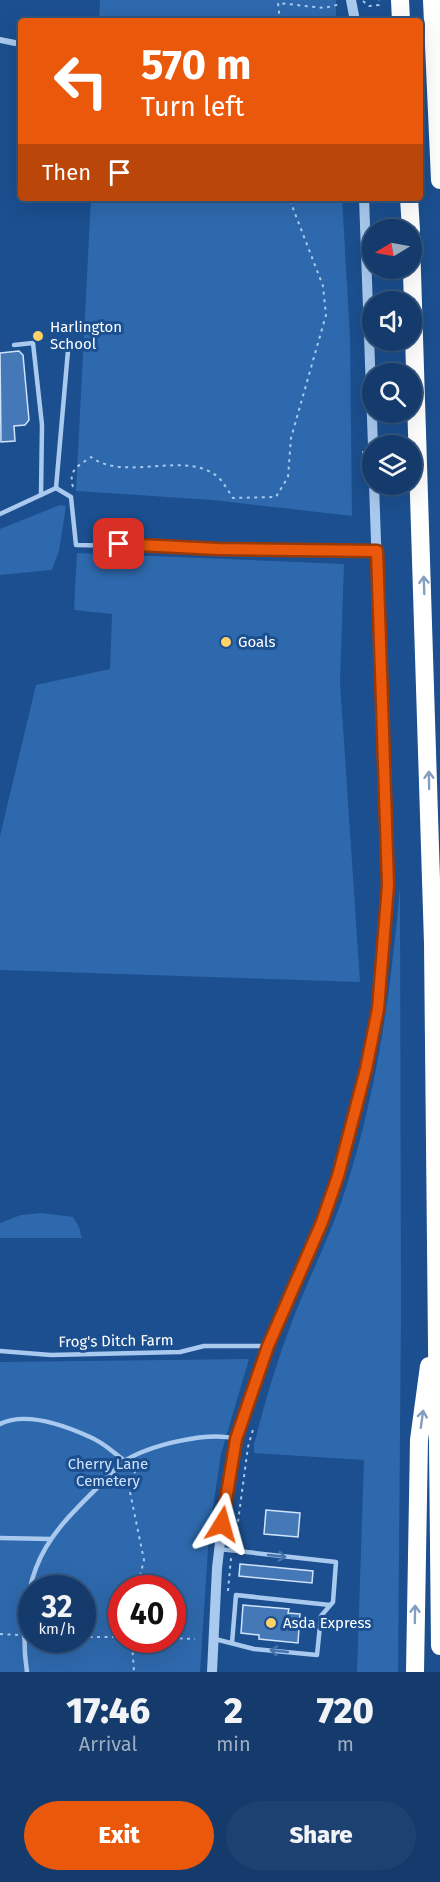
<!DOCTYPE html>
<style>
body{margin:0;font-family:"Fira Sans",sans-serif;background:#1d4271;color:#f1f3f6;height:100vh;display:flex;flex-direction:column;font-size:22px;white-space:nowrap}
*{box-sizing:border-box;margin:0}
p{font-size:20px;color:#9dadc1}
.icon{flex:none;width:33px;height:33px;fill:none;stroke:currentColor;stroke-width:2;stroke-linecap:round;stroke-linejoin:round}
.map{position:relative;height:1672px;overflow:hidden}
.drawer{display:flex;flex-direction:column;background:#143b6b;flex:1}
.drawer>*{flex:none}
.hud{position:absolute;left:18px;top:18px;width:405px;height:183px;border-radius:6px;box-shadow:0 6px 24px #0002,0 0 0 2px #33557e;background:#ea580c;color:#fff;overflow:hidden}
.needle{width:39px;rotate:260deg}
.tools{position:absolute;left:362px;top:219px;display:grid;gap:12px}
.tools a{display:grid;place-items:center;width:60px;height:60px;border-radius:50%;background:#143b6b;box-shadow:0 6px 24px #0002,0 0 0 2px #33557e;font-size:30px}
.speed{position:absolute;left:18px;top:1575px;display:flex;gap:12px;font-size:30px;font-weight:700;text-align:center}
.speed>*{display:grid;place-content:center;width:78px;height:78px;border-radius:50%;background:#143b6b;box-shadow:0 6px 24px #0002,0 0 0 2px #33557e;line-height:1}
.speed small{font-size:15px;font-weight:400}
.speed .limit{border:9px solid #d22;background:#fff;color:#111}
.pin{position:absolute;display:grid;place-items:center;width:51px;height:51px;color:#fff;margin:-26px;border-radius:12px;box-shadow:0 3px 9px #0006}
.me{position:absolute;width:66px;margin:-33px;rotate:8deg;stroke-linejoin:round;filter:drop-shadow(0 0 4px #0008)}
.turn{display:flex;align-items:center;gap:21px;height:126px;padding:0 24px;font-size:27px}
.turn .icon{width:78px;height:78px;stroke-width:2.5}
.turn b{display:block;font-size:42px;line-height:51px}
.then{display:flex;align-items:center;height:57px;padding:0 24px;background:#0003;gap:12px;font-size:22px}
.eta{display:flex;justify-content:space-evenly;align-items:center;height:102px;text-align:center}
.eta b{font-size:36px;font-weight:800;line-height:42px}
.primary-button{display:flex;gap:12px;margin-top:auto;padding:12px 24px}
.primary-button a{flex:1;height:69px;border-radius:36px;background:#ea580c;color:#fff;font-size:24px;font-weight:800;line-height:69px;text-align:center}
.primary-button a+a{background:#1d4271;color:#f1f3f6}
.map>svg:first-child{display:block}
.green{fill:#2e69ad;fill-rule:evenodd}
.building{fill:#4478b7;stroke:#cfe3fa;stroke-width:1.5}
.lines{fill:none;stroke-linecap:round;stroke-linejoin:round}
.path{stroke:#a9c9ee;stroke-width:2;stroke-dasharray:3 4.5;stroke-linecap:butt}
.service{stroke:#a9c9ee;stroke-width:4.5}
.minor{stroke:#a9c9ee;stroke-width:6}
.tertiary{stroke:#a9c9ee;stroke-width:10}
.motorway{stroke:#fff;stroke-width:18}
.oneway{stroke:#829ec1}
.oneway2{stroke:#4674ac}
.route-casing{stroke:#983908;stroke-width:15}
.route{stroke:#ea580c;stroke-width:10}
.poi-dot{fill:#ffd166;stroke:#1b4f8f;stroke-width:2}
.labels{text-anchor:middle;stroke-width:6;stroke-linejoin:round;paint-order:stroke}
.poi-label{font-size:15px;fill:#fff;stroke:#1b4f8f;text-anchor:start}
.street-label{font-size:15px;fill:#fff;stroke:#1b4f8f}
.park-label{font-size:15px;fill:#cfe3fa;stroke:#1b4f8f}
</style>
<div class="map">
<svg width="440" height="1672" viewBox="0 0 440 1672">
<rect width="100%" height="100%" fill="#1b4f8f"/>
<g class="green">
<path d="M100,0H336V21H99Z"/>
<path d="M91,198H342L350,337L352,516L213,500L76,491Z"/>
<path d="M60,505L66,506L59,551L52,570L0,575V529Z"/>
<path d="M77,553L344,564L340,682L360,982L0,970V836L36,685L110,669L112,614L74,610Z"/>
<path d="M400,887L401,1313L398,1672H357L364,1460L254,1453V1445C265,1401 278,1357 295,1314C311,1273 331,1234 345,1191C377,1092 391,990 400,887Z"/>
<path d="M42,1213L73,1217L79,1227L82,1238H0V1223L21,1215Z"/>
<path d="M249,1359L221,1454L209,1534L200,1672H0V1362ZM32,1588H82V1640H32ZM122,1588H172V1640H122Z"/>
</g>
<g class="building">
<path d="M19,351L23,355L29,420L25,425L14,426L15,441L1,442L0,353Z"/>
<path d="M266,1510L300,1513L298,1537L264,1534Z"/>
<path d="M240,1564L313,1571L312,1583L239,1576Z"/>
<path d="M243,1605L289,1609L288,1613L300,1614L298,1643L259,1639V1635L241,1633Z"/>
</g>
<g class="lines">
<g class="path">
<path d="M363,1L369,6L379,5V0"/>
<path d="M280,21L278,3L324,8L341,4"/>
<path d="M363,451L364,479"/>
<path d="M73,487C68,470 78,466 91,457C126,483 189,448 220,479C225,485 229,492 233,498L276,497L288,477L291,438L326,315L323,286L289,198"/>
<path d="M137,1463L130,1492L144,1560L137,1588"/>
<path d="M235,1544L248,1447L254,1426"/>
<path d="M228,1591L231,1558"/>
<path d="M0,1634L18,1635"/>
<path d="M82,1637H122"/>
<path d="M172,1638L195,1639"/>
<path d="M127,1640L132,1643L134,1672"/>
<path d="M132,1643L137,1640"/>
</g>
<g class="service">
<path d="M14,345L33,343L42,425L41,495"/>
<path d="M56,488L71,497L76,545L377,551"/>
<path d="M56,488L69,339"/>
<path d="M0,514L56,488"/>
<path d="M0,1351L51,1355L180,1352L204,1346H266"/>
<path d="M0,1424C26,1411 66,1426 90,1437C103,1442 114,1453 125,1461"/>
<path d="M0,1538L51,1539"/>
<path d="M215,1639L254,1649L317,1655L321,1616L333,1602L336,1562L219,1549"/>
<path d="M232,1643L236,1595L330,1605"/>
<path d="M27,1672C22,1639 24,1599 36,1568C49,1533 77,1508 103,1482C110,1475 118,1466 126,1460C151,1445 208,1431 236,1439"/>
</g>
<path class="minor" d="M0,40L15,43"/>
<g class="tertiary">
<path d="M351,0L355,21"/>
<path d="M364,198L373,446"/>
<path d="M212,1672L217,1568L227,1483L236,1439L268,1346L322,1222L338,1176L366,1069L378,1009L388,885L374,484"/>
</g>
<g class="motorway">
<path d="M400,0L401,21"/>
<path d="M432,0L440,180"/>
<path d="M409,198L411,230"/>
<path d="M411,241L433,943L440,1646"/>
<path d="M415,1672L419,1440L429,1366"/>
</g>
</g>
<defs><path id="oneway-shaft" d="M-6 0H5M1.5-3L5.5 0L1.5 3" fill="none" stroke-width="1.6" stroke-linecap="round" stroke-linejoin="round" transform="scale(1.5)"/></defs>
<g class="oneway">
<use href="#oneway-shaft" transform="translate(424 585) rotate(-92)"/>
<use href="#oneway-shaft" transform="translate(429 780) rotate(-91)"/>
<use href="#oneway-shaft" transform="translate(422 1419) rotate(-82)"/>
<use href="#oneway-shaft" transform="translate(415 1614) rotate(-89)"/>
</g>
<g class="oneway2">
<use href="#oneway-shaft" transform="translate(277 1556) rotate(6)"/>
<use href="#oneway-shaft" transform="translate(279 1651) rotate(-174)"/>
</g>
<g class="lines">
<defs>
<path id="route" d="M119,544L218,549L377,551L388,885L378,1009L366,1069L338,1176L322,1222L268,1346L236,1439L222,1524"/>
</defs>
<use href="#route" class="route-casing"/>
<use href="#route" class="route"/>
</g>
<g class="poi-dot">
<circle cx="38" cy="336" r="6"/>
<circle cx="226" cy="642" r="6"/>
<circle cx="271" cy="1623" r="6"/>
</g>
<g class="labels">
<g class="poi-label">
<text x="50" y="332">Harlington<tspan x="50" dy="17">School</tspan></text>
<text x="238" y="647">Goals</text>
<text x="283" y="1628">Asda Express</text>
</g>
<g class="street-label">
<text transform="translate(116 1341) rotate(-1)" y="5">Frog's Ditch Farm</text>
</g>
<g class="park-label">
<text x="108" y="1469">Cherry Lane<tspan x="108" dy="17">Cemetery</tspan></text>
</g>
</g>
</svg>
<div class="tools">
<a><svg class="needle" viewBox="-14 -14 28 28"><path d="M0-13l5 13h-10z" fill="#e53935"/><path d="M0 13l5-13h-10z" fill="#9dadc1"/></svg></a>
<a><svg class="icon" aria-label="sound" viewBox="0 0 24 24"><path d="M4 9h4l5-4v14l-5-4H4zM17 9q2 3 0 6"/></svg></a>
<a><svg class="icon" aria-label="search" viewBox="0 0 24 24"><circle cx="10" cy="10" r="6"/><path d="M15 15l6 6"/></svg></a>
<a><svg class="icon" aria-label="layers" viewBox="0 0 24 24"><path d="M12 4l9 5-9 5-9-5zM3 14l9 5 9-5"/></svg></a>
</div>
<div class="speed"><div>32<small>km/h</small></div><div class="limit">40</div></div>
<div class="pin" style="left:119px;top:544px;background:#d93025"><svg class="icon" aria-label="arrive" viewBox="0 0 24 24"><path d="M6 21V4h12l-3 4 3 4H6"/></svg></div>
<svg class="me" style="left:222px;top:1524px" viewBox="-20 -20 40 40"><path d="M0-17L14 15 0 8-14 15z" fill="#ea580c" stroke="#fff" stroke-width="4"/></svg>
<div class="hud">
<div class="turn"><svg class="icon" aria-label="left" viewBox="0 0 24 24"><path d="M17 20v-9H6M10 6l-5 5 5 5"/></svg><div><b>570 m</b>Turn left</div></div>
<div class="then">Then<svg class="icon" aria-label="arrive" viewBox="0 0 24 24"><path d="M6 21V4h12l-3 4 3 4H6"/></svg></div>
</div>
</div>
<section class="drawer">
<div class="eta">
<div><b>17:46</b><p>Arrival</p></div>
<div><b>2</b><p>min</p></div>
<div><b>720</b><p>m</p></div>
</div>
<div class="primary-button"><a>Exit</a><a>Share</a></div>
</section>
